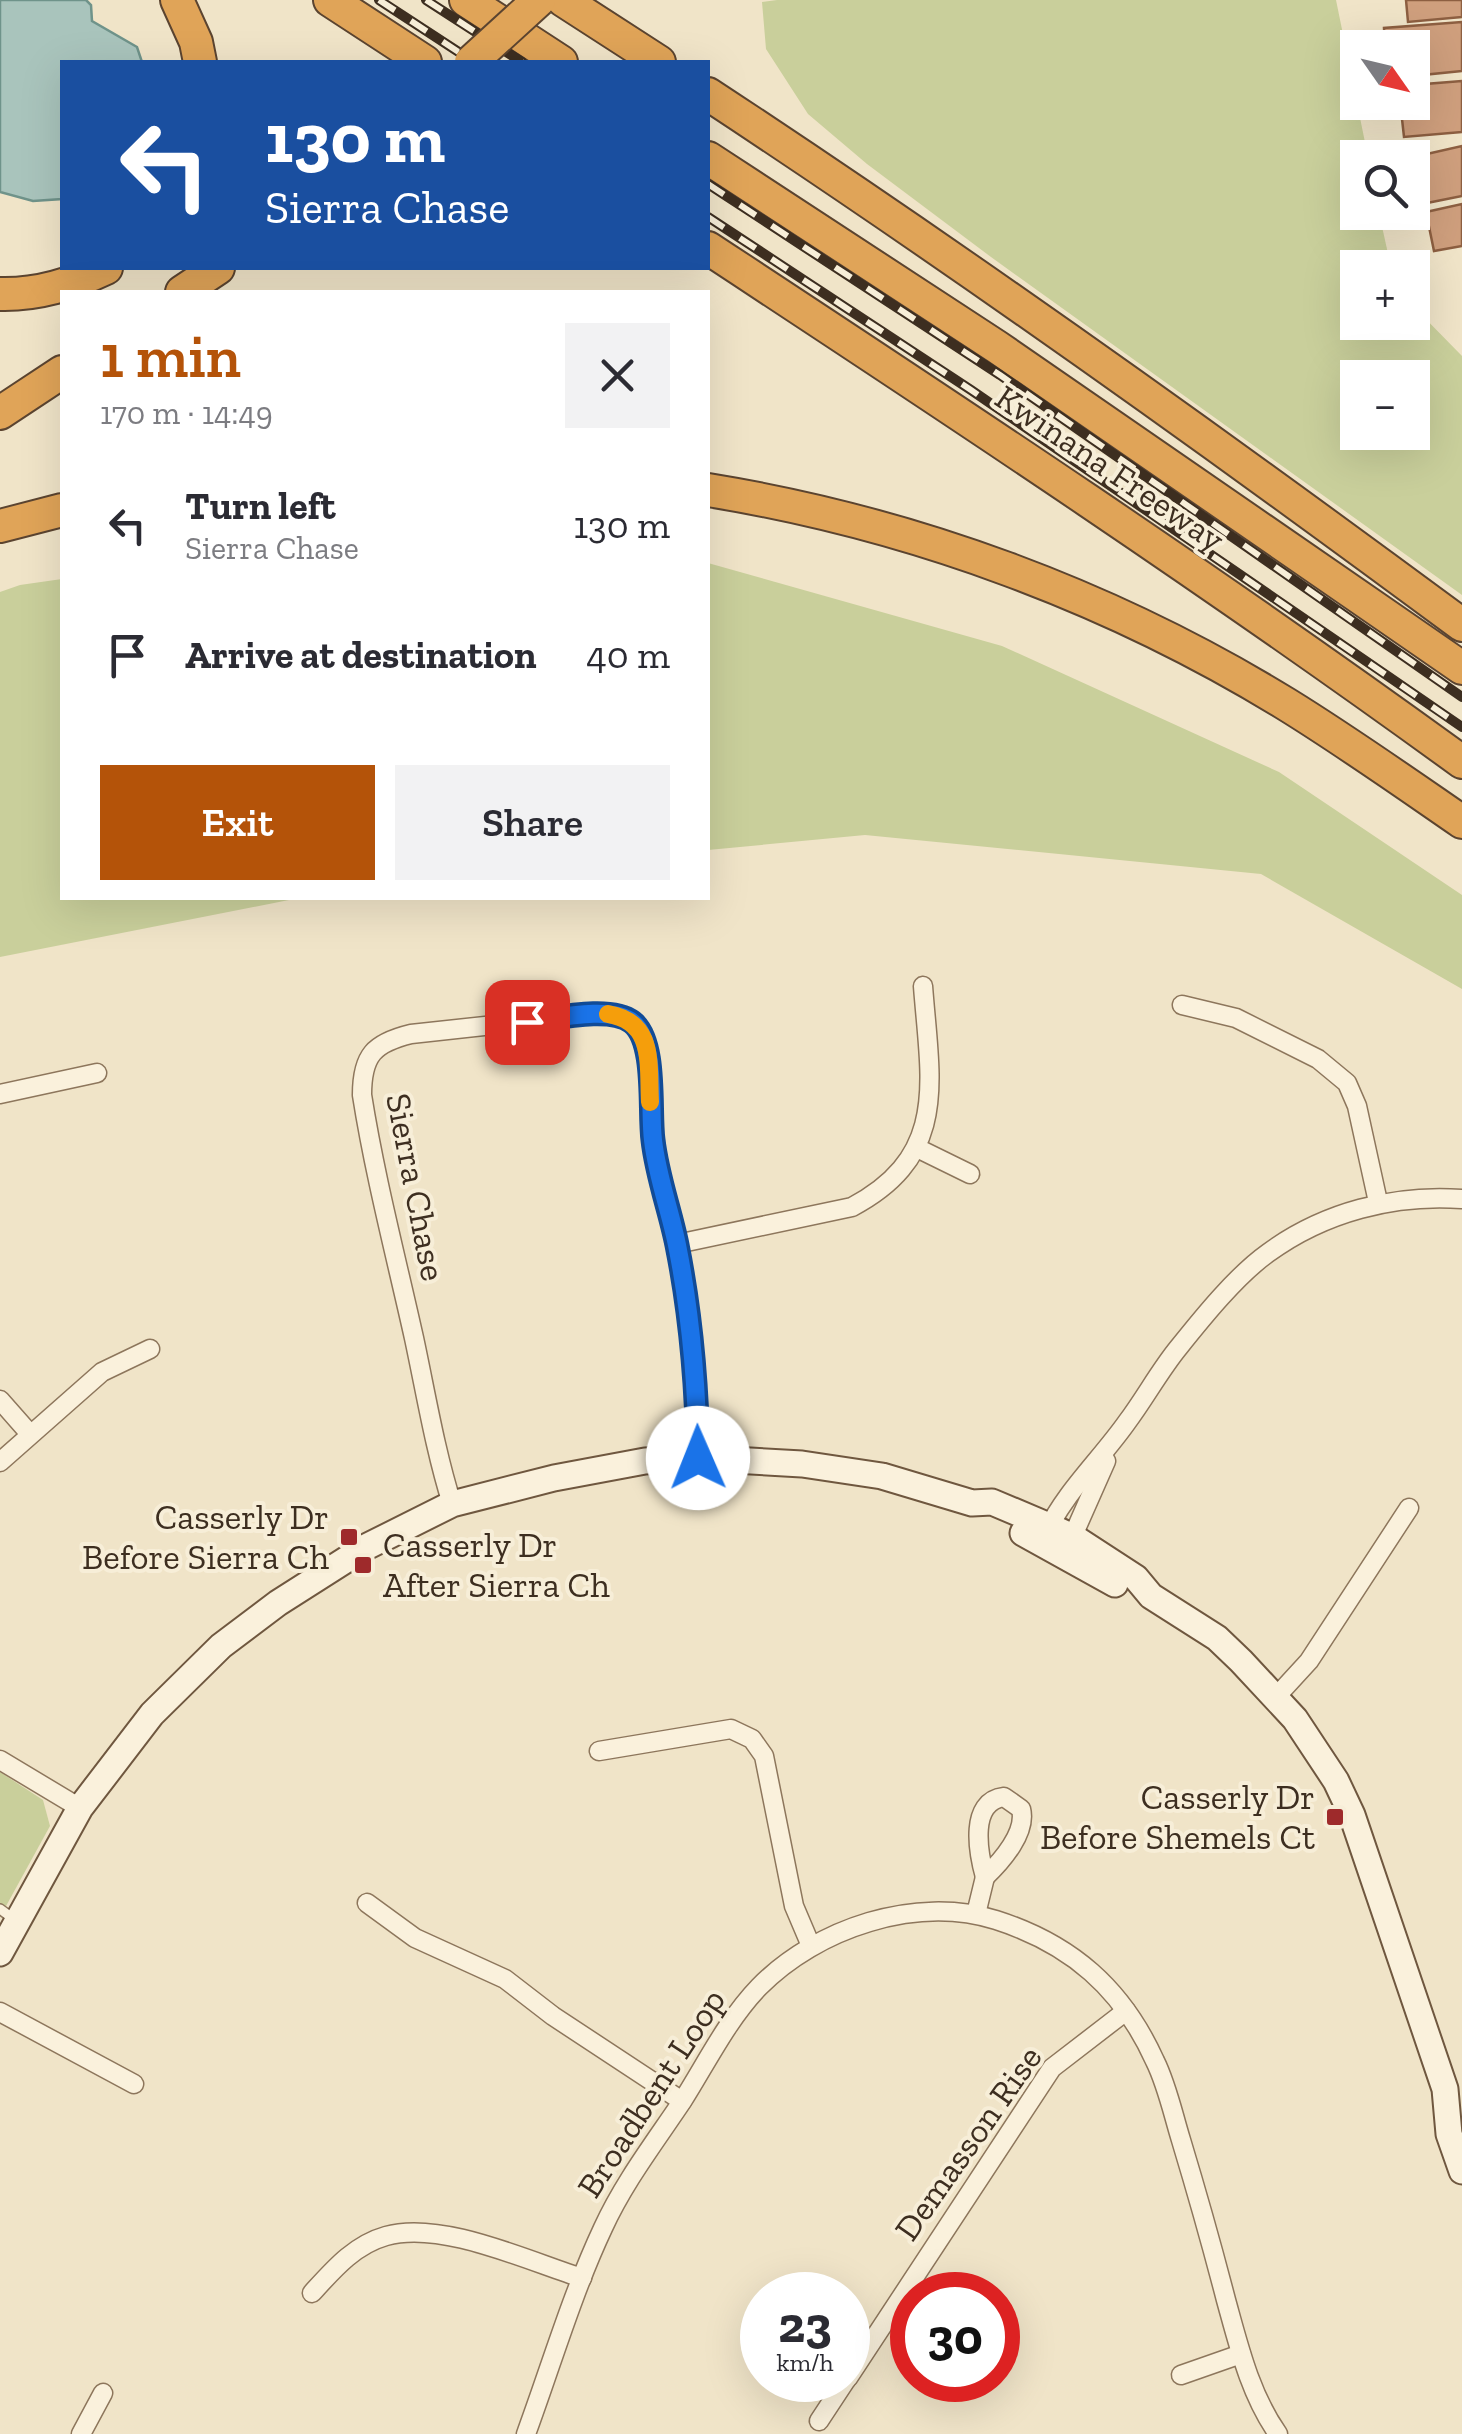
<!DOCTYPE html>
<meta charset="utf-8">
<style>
body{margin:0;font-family:"Zilla Slab",serif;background:#f2f2f3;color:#2b2b33;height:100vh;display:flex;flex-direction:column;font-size:38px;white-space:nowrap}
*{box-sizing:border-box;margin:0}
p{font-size:32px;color:#7c7c81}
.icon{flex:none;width:55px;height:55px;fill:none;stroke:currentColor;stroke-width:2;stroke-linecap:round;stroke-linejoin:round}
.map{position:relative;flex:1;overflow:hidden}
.drawer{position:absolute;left:60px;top:290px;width:650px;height:610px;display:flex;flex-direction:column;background:#fff;border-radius:0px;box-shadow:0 10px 40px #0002}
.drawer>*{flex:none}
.hud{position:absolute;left:60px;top:60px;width:650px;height:210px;border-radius:0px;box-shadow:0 10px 40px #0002;background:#1a4fa0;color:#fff;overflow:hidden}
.needle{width:65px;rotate:124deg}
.fabs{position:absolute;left:1340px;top:30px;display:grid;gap:20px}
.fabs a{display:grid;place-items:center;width:90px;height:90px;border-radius:0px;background:#fff;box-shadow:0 10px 40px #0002;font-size:50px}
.speed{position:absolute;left:740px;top:2272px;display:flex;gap:20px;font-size:50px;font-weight:700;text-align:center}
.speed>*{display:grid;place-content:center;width:130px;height:130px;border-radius:50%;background:#fff;box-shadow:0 10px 40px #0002;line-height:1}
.speed small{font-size:25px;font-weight:400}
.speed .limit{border:15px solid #d22;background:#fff;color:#111}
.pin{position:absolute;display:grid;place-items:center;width:85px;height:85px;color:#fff;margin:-42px;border-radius:20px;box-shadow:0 5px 15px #0006}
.me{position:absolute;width:110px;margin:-55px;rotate:359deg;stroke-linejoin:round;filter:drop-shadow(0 0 8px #0008)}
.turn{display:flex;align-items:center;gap:35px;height:210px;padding:0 40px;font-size:45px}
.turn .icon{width:130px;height:130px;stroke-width:2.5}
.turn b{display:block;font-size:70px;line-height:85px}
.round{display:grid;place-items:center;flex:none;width:105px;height:105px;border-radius:0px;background:#f2f2f3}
.summary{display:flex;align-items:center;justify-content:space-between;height:170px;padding:0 40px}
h1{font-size:60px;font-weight:600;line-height:75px;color:#b45309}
.cta{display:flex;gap:20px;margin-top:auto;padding:20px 40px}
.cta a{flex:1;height:115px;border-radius:0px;background:#b45309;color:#fff;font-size:40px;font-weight:600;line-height:115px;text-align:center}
.cta a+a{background:#f2f2f3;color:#2b2b33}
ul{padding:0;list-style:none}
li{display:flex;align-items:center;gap:30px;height:130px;padding:0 40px}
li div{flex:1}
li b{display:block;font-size:38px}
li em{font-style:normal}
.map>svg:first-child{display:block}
.green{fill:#c9cf9b;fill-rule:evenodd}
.water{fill:#a9c4bc;stroke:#6f938a;stroke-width:2.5}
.building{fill:#cf9f7d;stroke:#8d5f41;stroke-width:2.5}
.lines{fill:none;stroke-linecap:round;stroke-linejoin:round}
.lane-casing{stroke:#8d765c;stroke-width:12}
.street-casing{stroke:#8d765c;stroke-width:21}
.secondary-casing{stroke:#6f573f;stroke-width:29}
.highway-casing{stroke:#5b4430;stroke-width:36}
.lane{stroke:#faf1dc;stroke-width:9}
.street{stroke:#faf1dc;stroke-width:18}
.secondary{stroke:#faf1dc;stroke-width:25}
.highway{stroke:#e0a458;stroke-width:32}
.rail-casing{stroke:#3d2e20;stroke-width:10}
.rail{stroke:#f7eed8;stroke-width:6;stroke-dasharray:19;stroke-linecap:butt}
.highway-bridge-casing{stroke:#5b4430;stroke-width:36;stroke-linecap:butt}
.highway-bridge{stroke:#e0a458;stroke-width:32}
.route-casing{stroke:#114b97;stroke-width:25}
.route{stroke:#1a73e8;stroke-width:18}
.slow{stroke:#f59e0b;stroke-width:18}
.poi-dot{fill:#9e2a2b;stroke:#f7eed8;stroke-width:4}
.labels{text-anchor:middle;stroke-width:8;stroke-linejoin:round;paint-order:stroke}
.street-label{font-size:35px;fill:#3d2e20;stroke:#f7eed8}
.poi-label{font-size:35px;fill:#3d2e20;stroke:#f7eed8;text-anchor:end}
</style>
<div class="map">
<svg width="1462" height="2434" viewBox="0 0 1462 2434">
<rect width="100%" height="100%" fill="#f0e4c8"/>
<g class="green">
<path d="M777,0H1336L1368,157L1358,158V212L1379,213L1391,267L1358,268V322H1412L1413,306L1462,356V595L991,257L867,164L808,114L766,49L762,2ZM1358,378H1412V432H1358Z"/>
<path d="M708,563L1002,646L1279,772L1462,895V989L1261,874L865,835L708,850Z"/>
<path d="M62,579V898H299L0,957V592L20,585Z"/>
<path d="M0,1772L43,1800L50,1826L0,1917Z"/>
</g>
<path class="water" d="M0,0H86L91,5L92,21L137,47L142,62H62V199L33,201L0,192Z"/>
<g class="building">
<path d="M1406,0H1462V17L1408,22Z"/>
<path d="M1462,22V71L1412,76V48H1385L1384,28Z"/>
<path d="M1462,81V132L1404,137L1402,119L1416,117L1413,85Z"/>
<path d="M1462,146V196L1427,203L1418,156Z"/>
<path d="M1462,204V246L1434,251L1426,212Z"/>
</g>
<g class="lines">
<defs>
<path id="lane" d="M0,1909L15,1920"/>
<g id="street">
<path d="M1182,1005L1236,1018L1318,1059L1347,1083L1357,1106L1378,1202"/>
<path d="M0,1094L97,1073"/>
<path d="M917,1148L970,1174"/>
<path d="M677,1244L852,1207C950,1155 930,1080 923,986"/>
<path d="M0,1400L30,1434"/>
<path d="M0,1462L102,1372L150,1349"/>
<path d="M452,1504C435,1450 426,1394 414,1338C396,1257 375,1177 362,1095C362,1055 374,1043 411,1034L604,1013C620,1016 634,1019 642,1035C657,1065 648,1108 653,1141C657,1176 670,1210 677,1245C691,1315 697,1387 698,1458"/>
<path d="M1046,1533C1065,1492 1101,1459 1127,1422C1145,1398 1160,1370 1179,1347C1203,1317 1237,1275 1268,1253C1324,1212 1394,1194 1462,1199"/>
<path d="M1068,1547L1106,1461"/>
<path d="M1276,1697L1309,1661L1409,1508"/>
<path d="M599,1751L731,1729L752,1739L764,1756L794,1906L811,1946"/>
<path d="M0,1760L80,1808"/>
<path d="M1004,1797L1021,1809C1027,1832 1002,1861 985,1877C978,1852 969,1801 1004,1797Z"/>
<path d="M367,1903L415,1938L505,1979L553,2016L682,2101"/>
<path d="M976,1914L985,1877"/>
<path d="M0,2012L134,2084"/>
<path d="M312,2293C333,2270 354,2245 386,2236C441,2220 528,2261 582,2278"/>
<path d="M1181,2375L1241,2354"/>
<path d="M848,2378L1052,2068L1126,2011"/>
<path d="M819,2421L846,2380"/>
<path d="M81,2434L103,2393"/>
<path d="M526,2434C551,2366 572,2294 603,2228C624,2182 655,2142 683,2100C707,2062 728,2019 759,1987C817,1928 916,1895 996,1920C1071,1944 1122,1988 1155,2061C1167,2085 1173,2114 1181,2140C1197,2193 1212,2246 1226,2300C1239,2347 1250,2394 1278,2434"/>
</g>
<g id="secondary">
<path d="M1023,1533L1115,1584"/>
<path d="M0,1953L80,1808L152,1714L221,1646L278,1603L366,1547L452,1504L554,1478L645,1461L698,1458L802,1464L882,1476L972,1503L992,1502L1049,1526L1073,1537L1136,1578L1151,1596L1217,1638L1241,1661L1295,1719L1336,1781L1352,1815L1445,2089L1449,2134L1462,2171"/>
</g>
<g id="highway">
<path d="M177,0L196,42L200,62"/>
<path d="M330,0L425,62"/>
<path d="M466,0L561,62"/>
<path d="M563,0L659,62"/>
<path d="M708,94C965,263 1215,442 1462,625"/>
<path d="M708,158L997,347L1462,668"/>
<path d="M708,248C962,415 1216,583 1462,762"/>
<path d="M182,292L218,268"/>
<path d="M0,294C38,295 72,284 106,268"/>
<path d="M0,413L62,372"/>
<path d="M708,490C911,523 1110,596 1286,704C1346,741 1404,782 1462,822"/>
<path d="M0,526L62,510"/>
</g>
</defs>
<use href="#lane" class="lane-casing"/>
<use href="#street" class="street-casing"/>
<use href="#secondary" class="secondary-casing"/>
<use href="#highway" class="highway-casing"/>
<use href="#lane" class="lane"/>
<use href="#street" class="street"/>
<use href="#secondary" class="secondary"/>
<use href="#highway" class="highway"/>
<defs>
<g id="rail">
<path d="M379,0L474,62"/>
<path d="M426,0L522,62"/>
<path d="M708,184L1000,375L1462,697"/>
<path d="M708,217L971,390L1462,727"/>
</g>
</defs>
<use href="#rail" class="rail-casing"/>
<use href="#rail" class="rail"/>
<defs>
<path id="highway-bridge" d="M471,62L539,0"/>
</defs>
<use href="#highway-bridge" class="highway-bridge-casing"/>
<use href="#highway-bridge" class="highway-bridge"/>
</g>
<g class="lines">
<defs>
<path id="route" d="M527,1022C554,1019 610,1005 632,1022C657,1041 649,1111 653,1140C657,1176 670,1210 677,1245C691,1315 697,1387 698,1458"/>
</defs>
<use href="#route" class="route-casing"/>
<use href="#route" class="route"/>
<path class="slow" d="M608,1014C655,1022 648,1063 650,1102"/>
</g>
<g class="poi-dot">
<rect x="339" y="1527" width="20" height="20" rx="5"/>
<rect x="353" y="1555" width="20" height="20" rx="5"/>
<rect x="1325" y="1807" width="20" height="20" rx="5"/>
</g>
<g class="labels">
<g class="street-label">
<text transform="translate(1110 468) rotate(34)" y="12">Kwinana Freeway</text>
<text transform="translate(416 1187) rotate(79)" y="12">Sierra Chase</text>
<text transform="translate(651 2093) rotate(-57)" y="12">Broadbent Loop</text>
<text transform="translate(968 2143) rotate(-55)" y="12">Demasson Rise</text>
</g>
<g class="poi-label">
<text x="329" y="1529">Casserly Dr<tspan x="329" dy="40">Before Sierra Ch</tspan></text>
<text x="383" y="1557" text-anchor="start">Casserly Dr<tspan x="383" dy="40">After Sierra Ch</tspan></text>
<text x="1315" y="1809">Casserly Dr<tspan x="1315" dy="40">Before Shemels Ct</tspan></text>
</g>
</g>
</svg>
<div class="fabs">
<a><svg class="needle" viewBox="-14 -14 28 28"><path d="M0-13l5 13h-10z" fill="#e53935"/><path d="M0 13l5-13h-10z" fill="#7c7c81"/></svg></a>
<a><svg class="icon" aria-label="search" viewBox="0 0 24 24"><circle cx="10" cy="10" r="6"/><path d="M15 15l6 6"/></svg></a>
<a>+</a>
<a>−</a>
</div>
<div class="speed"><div>23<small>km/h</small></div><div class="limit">30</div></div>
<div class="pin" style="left:527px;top:1022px;background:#d93025"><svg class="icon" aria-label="arrive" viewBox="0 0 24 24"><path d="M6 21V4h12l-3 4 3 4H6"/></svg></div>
<svg class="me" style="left:698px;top:1458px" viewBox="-20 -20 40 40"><circle r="19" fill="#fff"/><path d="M0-13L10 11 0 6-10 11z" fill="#1a73e8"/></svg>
<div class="hud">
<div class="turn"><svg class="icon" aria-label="left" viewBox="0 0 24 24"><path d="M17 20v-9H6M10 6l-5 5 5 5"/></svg><div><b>130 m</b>Sierra Chase</div></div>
</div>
<section class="drawer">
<div class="summary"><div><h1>1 min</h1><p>170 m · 14:49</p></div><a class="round"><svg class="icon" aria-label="close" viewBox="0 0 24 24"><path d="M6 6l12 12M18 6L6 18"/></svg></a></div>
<ul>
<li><svg class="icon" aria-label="left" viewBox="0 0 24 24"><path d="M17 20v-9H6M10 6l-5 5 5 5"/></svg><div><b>Turn left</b><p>Sierra Chase</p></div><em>130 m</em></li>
<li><svg class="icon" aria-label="arrive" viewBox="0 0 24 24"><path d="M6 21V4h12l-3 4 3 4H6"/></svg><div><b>Arrive at destination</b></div><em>40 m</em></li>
</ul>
<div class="cta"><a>Exit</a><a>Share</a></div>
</section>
</div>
